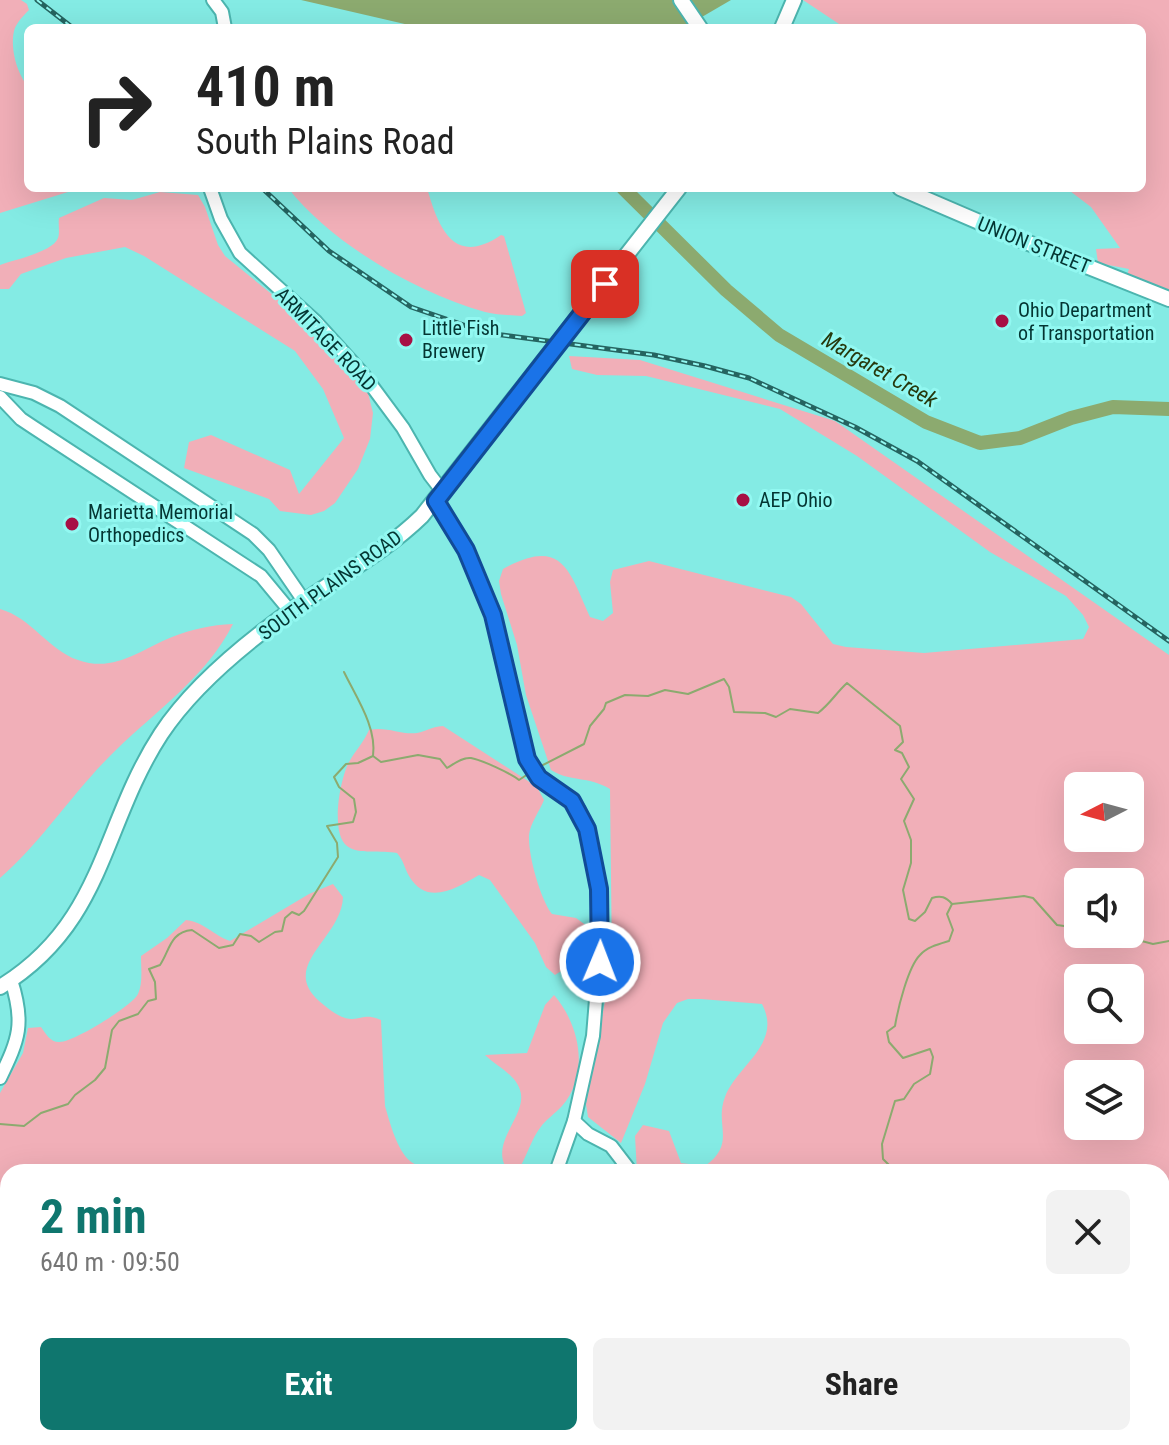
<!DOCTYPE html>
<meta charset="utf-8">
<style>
body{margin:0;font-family:"Roboto Condensed",sans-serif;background:#f2f2f2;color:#222;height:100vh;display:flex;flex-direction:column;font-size:30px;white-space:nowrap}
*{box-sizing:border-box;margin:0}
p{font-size:26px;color:#767676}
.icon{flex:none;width:44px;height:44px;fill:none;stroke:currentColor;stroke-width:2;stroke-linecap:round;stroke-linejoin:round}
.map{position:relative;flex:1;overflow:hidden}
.drawer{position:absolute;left:0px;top:1164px;width:1170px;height:282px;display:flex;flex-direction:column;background:#fff;border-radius:24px 24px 0 0;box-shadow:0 8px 32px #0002}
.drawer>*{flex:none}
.top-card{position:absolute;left:24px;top:24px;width:1122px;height:168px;border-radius:12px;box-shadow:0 8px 32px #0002;background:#fff;color:#222;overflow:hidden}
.needle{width:52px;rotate:264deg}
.controls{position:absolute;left:1064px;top:772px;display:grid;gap:16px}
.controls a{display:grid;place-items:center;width:80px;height:80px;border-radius:12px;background:#fff;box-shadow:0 8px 32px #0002;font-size:40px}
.pin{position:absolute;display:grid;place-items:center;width:68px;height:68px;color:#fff;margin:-34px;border-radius:16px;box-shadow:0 4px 12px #0006}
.me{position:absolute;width:88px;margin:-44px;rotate:1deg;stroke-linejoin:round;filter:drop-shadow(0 0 6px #0008)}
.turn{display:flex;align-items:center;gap:28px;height:168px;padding:0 40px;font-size:36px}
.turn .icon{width:104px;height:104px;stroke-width:2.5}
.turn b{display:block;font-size:56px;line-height:68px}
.round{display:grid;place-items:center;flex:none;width:84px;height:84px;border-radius:12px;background:#f2f2f2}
.overview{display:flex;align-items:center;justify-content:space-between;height:136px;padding:0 40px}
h1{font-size:48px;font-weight:700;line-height:60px;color:#0f766e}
.primary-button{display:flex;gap:16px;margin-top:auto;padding:16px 40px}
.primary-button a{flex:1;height:92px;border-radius:12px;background:#0f766e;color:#fff;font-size:32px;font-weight:700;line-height:92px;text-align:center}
.primary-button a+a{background:#f2f2f2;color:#222}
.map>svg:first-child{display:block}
.green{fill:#f1afb8;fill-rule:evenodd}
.water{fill:#8caa6f}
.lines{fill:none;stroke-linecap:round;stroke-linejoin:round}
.stream{stroke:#8caa6f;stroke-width:2}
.river{stroke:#8caa6f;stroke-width:14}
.minor-casing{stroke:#4cb5af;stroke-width:16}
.major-casing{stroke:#4cb5af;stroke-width:18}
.minor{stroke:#fff;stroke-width:12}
.major{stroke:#fff;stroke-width:14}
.rail-casing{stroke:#256460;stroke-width:5}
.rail{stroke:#92f8f1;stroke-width:2;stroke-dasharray:6;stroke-linecap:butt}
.route-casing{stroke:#114b97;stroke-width:20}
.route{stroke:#1a73e8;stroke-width:14}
.poi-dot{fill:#a71044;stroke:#92f8f1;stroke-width:3}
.labels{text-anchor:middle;stroke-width:6;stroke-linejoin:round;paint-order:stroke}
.street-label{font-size:20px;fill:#043532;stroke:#92f8f1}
.poi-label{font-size:20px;fill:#043532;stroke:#92f8f1;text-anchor:start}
.water-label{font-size:22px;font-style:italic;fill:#26390d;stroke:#92f8f1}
</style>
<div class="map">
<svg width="1169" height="1445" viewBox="0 0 1169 1445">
<rect width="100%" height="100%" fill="#84ebe4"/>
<g class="green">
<path d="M0,0H21L27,4L29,10C23,16 16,23 14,31C10,48 17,74 28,86V188H81L0,213Z"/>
<path d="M803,0H1169V299L1125,281L1129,269L1098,263L1096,249L1120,248L1091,207L1066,188H1142V28H845Z"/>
<path d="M288,188H427C438,226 453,268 501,235L504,236L526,313L522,316C510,315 497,315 485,312C417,293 332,244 288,188Z"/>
<path d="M160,192L198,195L205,207L218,245L225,256L279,300L368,393L373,413L370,439L358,469L335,503L324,511L311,515L280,511L269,499L184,468L189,442L211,435L290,470L299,494L344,438L323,389L295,351L144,256L125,247L66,258L21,274L9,289H0V265C13,260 53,252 58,238C60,233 58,224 59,218L104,198L132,200Z"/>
<path d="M569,356L640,360L835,421L1169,655V1445H1157V1438H1162V1172H637L635,1136L643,1125L669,1131L681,1163L705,1166C737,1143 714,1125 725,1097C737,1065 783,1044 762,1004L701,999H688L677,1003L663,1023L645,1084L621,1143L588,1117L586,1104L612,963L610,789C586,775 573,783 551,770L526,695L517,645L501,594L499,581L503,569C563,536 569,571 590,617L603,621L613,613L610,582L613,570L649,561L791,597L801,604L833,644L846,647L924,653L1083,639L1089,627L1083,615L1066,596L990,552L857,456L780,409L646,376L597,375L572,369ZM1078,786H1130V838H1078ZM1078,882H1130V934H1078ZM1078,978H1130V1030H1078ZM1078,1074H1130V1126H1078Z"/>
<path d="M0,609C32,618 48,650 78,660C114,673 140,650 172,637C192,629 211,625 233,624C206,677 157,710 116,750C75,789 42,842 0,878Z"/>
<path d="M443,726L528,781L538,789L544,800C540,810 530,824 529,835C528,855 540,898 552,914L576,918L587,926C582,954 580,960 555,975L546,967L535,943L490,880L479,875C457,888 427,907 409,876C404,867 404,861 397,853C382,850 358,855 347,846C330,833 340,779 349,762C355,751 364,742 369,730C386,726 401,735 417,733C427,731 430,727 443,726Z"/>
<path d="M333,884L343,897C342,938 279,965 319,1001C326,1007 336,1015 345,1018C361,1022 363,1012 381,1020L385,1106C390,1123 397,1150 410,1161C416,1166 428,1169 435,1172H8V1389L0,1399V1093L23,1053L28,1028L41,1027C46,1034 50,1042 59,1042C73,1043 133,1005 138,994C143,983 141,968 141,956L167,938L186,920C204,922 213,935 230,941L309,894Z"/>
<path d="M554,995C580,1025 590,1074 562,1106C555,1114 546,1119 540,1128C530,1141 525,1163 516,1172H509C486,1144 529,1115 520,1090C515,1074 496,1066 485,1055L527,1053L545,1005Z"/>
<path d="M154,1438H425L423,1445H150Z"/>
<path d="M725,1438H809L810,1445H720Z"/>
</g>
<path class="water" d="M301,0H731L683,28H422Z"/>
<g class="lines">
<g class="stream">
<path d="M344,672C356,697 377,727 373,756"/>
<path d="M539,767L584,744L590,726L604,709L606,703L625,695L648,696L665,690L688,694L724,679L729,687L734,712L765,713L776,717L790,709L818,713C830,704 836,693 847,683L900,726L903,742L895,750L902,753L909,767L901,779L914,799L904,821L911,840V863L903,890L909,919L915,921L925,912L932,898C941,895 946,897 952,904"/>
<path d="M1115,934L1153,944L1169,941"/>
<path d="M0,1124L24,1126L41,1113L68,1104L75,1095L95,1080L105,1068L112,1030L119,1021L138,1014L148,1001L156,999L155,982L149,969L160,965C170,950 170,932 192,930L219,948L233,945L240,934L251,936L259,942L275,932L282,931L285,918L292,912L299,915L304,911L338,857L337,843L327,826L353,822L356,812L354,799L339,787L334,777L346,764L358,763L373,756L381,762L418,755L440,759L447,768C454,764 462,757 471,758C482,760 510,773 519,780L531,772"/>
<path d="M896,1172L883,1159L882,1144L895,1101L904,1099L914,1084L930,1074L933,1057L930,1049L903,1058L889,1042L887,1032L895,1026C898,1008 908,967 920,955C927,947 939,944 949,941L953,930L947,914L952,904L1024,896L1033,898L1057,925L1078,928"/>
<path d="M742,1445L747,1438"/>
</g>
<path class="river" d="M623,188L726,290L779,335L926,422L980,443L1020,438L1071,418L1113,407L1169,409"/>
<defs>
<g id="minor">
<path d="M213,0L222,12L225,28"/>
<path d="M210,188L221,219L240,253L316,322L363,374L403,428L430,475L443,492"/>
<path d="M0,384L34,393L60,406L253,534L269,550L304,601"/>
<path d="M0,397L21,419L33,427L261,576L290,611"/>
<path d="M436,501L466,550L493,615L527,759L539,778L572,801L579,810L587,829L599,889L601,938L593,1036L574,1121L556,1172"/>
<path d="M0,1078C19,1039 25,1023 11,980"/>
<path d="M574,1121L588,1134L611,1146L631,1172"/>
<path d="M816,1438L819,1445"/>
<path d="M497,1445L498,1438"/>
</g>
<g id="major">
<path d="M681,0L700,28"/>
<path d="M782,28L794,0"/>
<path d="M900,188L1021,240L1169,299"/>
<path d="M0,987C105,923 101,826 161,734C194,684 254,636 303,602C343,574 386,551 422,516L679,188"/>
</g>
</defs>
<use href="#minor" class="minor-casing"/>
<use href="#major" class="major-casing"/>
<use href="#minor" class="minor"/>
<use href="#major" class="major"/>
<defs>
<g id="rail">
<path d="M37,0L73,28"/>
<path d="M262,188L329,251L411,307L487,333L654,355L705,366L749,378L855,427L917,461L1169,641"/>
</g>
</defs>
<use href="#rail" class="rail-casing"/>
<use href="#rail" class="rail"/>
</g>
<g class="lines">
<defs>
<path id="route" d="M600,962L599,889L587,829L572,801L539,778L527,759L493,615L466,550L436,501L605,284"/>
</defs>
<use href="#route" class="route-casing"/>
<use href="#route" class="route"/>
</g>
<g class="poi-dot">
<circle cx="1002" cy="321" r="8"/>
<circle cx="406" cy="340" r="8"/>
<circle cx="743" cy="500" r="8"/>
<circle cx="72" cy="524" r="8"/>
</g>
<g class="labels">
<g class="street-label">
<text transform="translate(1034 245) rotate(22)" y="7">UNION STREET</text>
<text transform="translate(326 339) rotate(46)" y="7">ARMITAGE ROAD</text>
<text transform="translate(330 585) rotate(-36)" y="7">SOUTH PLAINS ROAD</text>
</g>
<g class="poi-label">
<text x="1018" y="317">Ohio Department<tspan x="1018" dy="23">of Transportation</tspan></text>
<text x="422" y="335">Little Fish<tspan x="422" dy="23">Brewery</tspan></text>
<text x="759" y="507">AEP Ohio</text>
<text x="88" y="519">Marietta Memorial<tspan x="88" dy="23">Orthopedics</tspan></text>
</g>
<g class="water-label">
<text transform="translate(880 369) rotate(30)" y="8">Margaret Creek</text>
</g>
</g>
</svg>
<div class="controls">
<a><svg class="needle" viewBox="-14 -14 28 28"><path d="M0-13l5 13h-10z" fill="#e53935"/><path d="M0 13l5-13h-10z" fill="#767676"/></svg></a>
<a><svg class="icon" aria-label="sound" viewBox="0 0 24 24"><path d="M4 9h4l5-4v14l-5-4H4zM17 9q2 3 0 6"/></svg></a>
<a><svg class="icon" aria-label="search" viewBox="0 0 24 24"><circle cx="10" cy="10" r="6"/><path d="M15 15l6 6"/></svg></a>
<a><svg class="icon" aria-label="layers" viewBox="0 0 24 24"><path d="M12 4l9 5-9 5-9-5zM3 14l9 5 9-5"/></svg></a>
</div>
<div class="pin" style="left:605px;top:284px;background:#d93025"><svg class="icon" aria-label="arrive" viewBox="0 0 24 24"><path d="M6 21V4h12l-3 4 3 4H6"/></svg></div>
<svg class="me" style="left:600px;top:962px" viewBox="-20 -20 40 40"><circle r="17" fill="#1a73e8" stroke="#fff" stroke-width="3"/><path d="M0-11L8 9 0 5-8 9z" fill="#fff"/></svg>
<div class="top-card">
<div class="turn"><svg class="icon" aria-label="right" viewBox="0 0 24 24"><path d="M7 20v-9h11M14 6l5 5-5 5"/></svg><div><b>410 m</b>South Plains Road</div></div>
</div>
<section class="drawer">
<div class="overview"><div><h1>2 min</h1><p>640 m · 09:50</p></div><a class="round"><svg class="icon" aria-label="close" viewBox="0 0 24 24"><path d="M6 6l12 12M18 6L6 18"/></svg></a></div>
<div class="primary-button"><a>Exit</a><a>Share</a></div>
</section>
</div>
